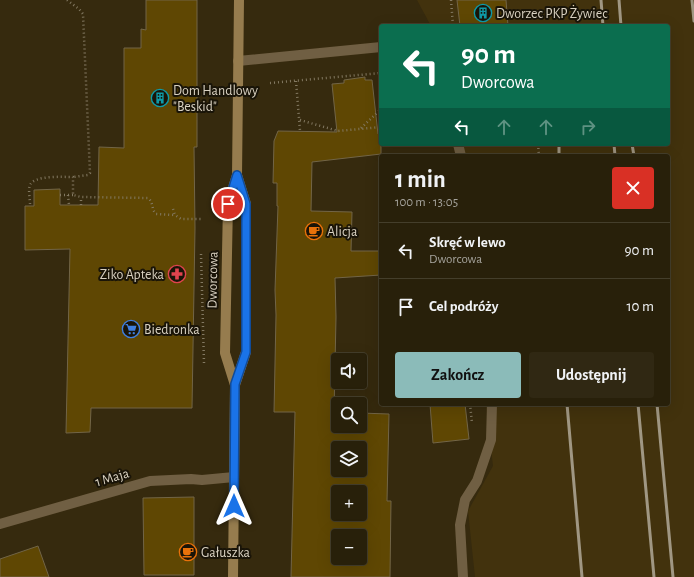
<!DOCTYPE html>
<html lang="pl">
<meta charset="utf-8">
<style>
body{margin:0;font-family:"Alegreya Sans",sans-serif;background:#302813;color:#f1f3f6;height:100vh;display:flex;flex-direction:column;font-size:15px;white-space:nowrap}
*{box-sizing:border-box;margin:0}
p{font-size:13px;color:#a5a39c}
.icon{flex:none;width:22px;height:22px;fill:none;stroke:currentColor;stroke-width:2;stroke-linecap:round;stroke-linejoin:round}
.map{position:relative;flex:1;overflow:hidden}
.details{position:absolute;left:379px;top:154px;width:291px;height:252px;display:flex;flex-direction:column;background:#28200a;border-radius:4px;box-shadow:0 4px 16px #0002,0 0 0 1px #443e2b}
.details>*{flex:none}
.hud{position:absolute;left:379px;top:24px;width:291px;height:122px;border-radius:4px;box-shadow:0 4px 16px #0002,0 0 0 1px #443e2b;background:#0b6e4f;color:#fff;overflow:hidden}
.tools{position:absolute;left:331px;top:353px;display:grid;gap:8px}
.tools a{display:grid;place-items:center;width:36px;height:36px;border-radius:4px;background:#28200a;box-shadow:0 4px 16px #0002,0 0 0 1px #443e2b;font-size:20px}
.pin{position:absolute;display:grid;place-items:center;width:34px;height:34px;color:#fff;margin:-17px;border:2px solid #fff;border-radius:50%;box-shadow:0 1px 4px #0007}
.me{position:absolute;width:44px;margin:-22px;rotate:0deg;stroke-linejoin:round;filter:drop-shadow(0 0 3px #0008)}
.turn{display:flex;align-items:center;gap:14px;height:84px;padding:0 16px;font-size:18px}
.turn .icon{width:52px;height:52px;stroke-width:2.5}
.turn b{display:block;font-size:28px;line-height:34px}
.lanes{display:flex;align-items:center;height:38px;padding:0 16px;background:#0003;justify-content:center;gap:20px;direction:ltr}
.lanes .off{opacity:.35}
.round{display:grid;place-items:center;flex:none;width:42px;height:42px;border-radius:4px;background:#302813}
.head{display:flex;align-items:center;justify-content:space-between;height:68px;padding:0 16px}
h1{font-size:24px;font-weight:700;line-height:30px}
.cta{display:flex;gap:8px;margin-top:auto;padding:8px 16px}
.cta a{flex:1;height:46px;border-radius:4px;background:#8bbbb9;color:#111;font-size:16px;font-weight:700;line-height:46px;text-align:center}
.cta a+a{background:#302813;color:#f1f3f6}
ul{padding:0;list-style:none}
li{display:flex;align-items:center;gap:12px;height:56px;padding:0 16px;border-top:1px solid #443e2b}
li div{flex:1}
li b{display:block;font-size:15px}
li em{font-style:normal}
.map>svg:first-child{display:block}
.built{fill:#42320d}
.building{fill:#5f4703;stroke:#726547;fill-rule:evenodd}
.lines{fill:none;stroke-linecap:round;stroke-linejoin:round}
.path{stroke:#837962;stroke-width:2.5;stroke-dasharray:1 3;stroke-linecap:butt}
.lane{stroke:#705f43;stroke-width:10}
.street{stroke:#705f43;stroke-width:10}
.secondary{stroke:#967c4e;stroke-width:10}
.rail{stroke:#a09783;stroke-width:3}
.route-casing{stroke:#114b97;stroke-width:10}
.route{stroke:#1a73e8;stroke-width:7}
.labels{text-anchor:middle;stroke-width:4;stroke-linejoin:round;paint-order:stroke}
.poi-label{font-size:14px;fill:#d9d1c1;stroke:#191408;text-anchor:start}
.street-label{font-size:14px;fill:#d9d1c1;stroke:#191408}
</style>
<div class="map">
<svg width="694" height="577" viewBox="0 0 694 577">
<rect width="100%" height="100%" fill="#362a0e"/>
<path class="built" d="M417,0H694V577H475L468,511L493,466L486,404H668V156H457L455,144H668V26H431Z"/>
<g class="building">
<path d="M146,0H197V147H194L195,228L192,408H91L90,432L66,433L70,249L25,250V206H34V190L60,189V205H98L99,147L124,148V48H141V29L146,30Z"/>
<path d="M457,0H506L508,26H460Z"/>
<path d="M365,77V80H372L378,134L381,133V154L312,162L311,211L352,212L351,251H381V275L335,278L336,317L334,413H338V426H360V413L389,414L387,501H391L390,577H291L295,412H274L276,315L275,290L278,206H277V183H273L274,141L278,131L337,132L332,84L344,83V80ZM338,448H360V470H338ZM338,492H360V514H338ZM338,536H360V558H338Z"/>
<path d="M430,404H465L469,439L433,443Z"/>
<path d="M194,497V575H144L143,498Z"/>
<path d="M38,546L49,577H0V559Z"/>
</g>
<g class="lines">
<g class="path">
<path d="M67,0L79,9L83,14L90,173L88,175L73,177"/>
<path d="M451,0L453,26"/>
<path d="M296,81L300,131"/>
<path d="M270,83L381,73"/>
<path d="M300,120L338,131L381,127"/>
<path d="M361,128L381,109"/>
<path d="M538,144L539,156"/>
<path d="M60,195H73"/>
<path d="M68,195L69,205"/>
<path d="M30,204C30,199 28,190 30,185C34,175 64,177 73,177V195L81,197L148,198C154,203 151,209 156,214L175,215"/>
<path d="M81,205V197"/>
<path d="M173,209L175,215L181,219H201"/>
<path d="M201,254L204,363"/>
<path d="M470,404L472,423"/>
</g>
<g class="lane">
<path d="M238,61L381,47"/>
<path d="M458,144L461,156"/>
<path d="M463,577L460,525L465,500L477,481L491,440L492,404"/>
</g>
<path class="street" d="M0,524L150,481L191,479L202,480L234,477"/>
<g class="secondary">
<path d="M235,385L225,353L228,204L237,175"/>
<path d="M233,577L235,385L246,352V204L237,175L239,0"/>
</g>
<g class="rail">
<path d="M601,0L603,26"/>
<path d="M619,0L621,26"/>
<path d="M692,0L694,21"/>
<path d="M559,144V156"/>
<path d="M614,144L615,156"/>
<path d="M632,144L634,156"/>
<path d="M567,404L582,577"/>
<path d="M638,404L654,577"/>
<path d="M657,404L673,577"/>
</g>
</g>
<g class="lines">
<defs>
<path id="route" d="M228,204L237,175L246,204V352L235,384L234,506"/>
</defs>
<use href="#route" class="route-casing"/>
<use href="#route" class="route"/>
</g>
<defs>
<symbol id="building-ring" viewBox="-11 -11 22 22"><circle r="9.5" fill="#191408" stroke="#0f9aa8" stroke-width="1.5"/><path d="M-4-6H4V6H1V3H-1V6H-4ZM-2.5-4.3h1.7v1.8h-1.7ZM.8-4.3h1.7v1.8H.8ZM-2.5-1h1.7V.8h-1.7ZM.8-1h1.7V.8H.8Z" fill="#0f9aa8"/></symbol>
<symbol id="cafe-ring" viewBox="-11 -11 22 22"><circle r="9.5" fill="#191408" stroke="#e8710a" stroke-width="1.5"/><path d="M-5.5-4.5H6V0H3Q3 3.5 0 3.5H-2.5Q-5.5 3.5-5.5 0ZM3-3.2v2h1.7v-2ZM-6 4.5H4V6H-6Z" fill="#e8710a"/></symbol>
<symbol id="pharmacy-ring" viewBox="-11 -11 22 22"><circle r="9.5" fill="#191408" stroke="#e0444e" stroke-width="1.5"/><path d="M-2-6h4v4h4v4h-4v4h-4v-4h-4v-4h4Z" fill="#e0444e"/></symbol>
<symbol id="supermarket-ring" viewBox="-11 -11 22 22"><circle r="9.5" fill="#191408" stroke="#3f7fe0" stroke-width="1.5"/><path d="M-6-5.5h2.5l.6 2H6L4.5 2H-2.5L-4.4-4H-6ZM-1.5 3.2a1.3 1.3 0 1 0 .1 0ZM3 3.2a1.3 1.3 0 1 0 .1 0Z" fill="#3f7fe0"/></symbol>
</defs>
<g fill-rule="evenodd">
<use href="#building-ring" x="473" y="3" width="20" height="20"/>
<use href="#building-ring" x="150" y="88" width="20" height="20"/>
<use href="#cafe-ring" x="304" y="221" width="20" height="20"/>
<use href="#pharmacy-ring" x="167" y="264" width="20" height="20"/>
<use href="#supermarket-ring" x="121" y="319" width="20" height="20"/>
<use href="#cafe-ring" x="178" y="542" width="20" height="20"/>
</g>
<g class="labels">
<g class="poi-label">
<text x="496" y="18">Dworzec PKP Żywiec</text>
<text x="173" y="95">Dom Handlowy<tspan x="173" dy="16">"Beskid"</tspan></text>
<text x="327" y="236">Alicja</text>
<text x="164" y="279" text-anchor="end">Ziko Apteka</text>
<text x="144" y="334">Biedronka</text>
<text x="201" y="557">Gałuszka</text>
</g>
<g class="street-label">
<text transform="translate(212 280) rotate(-89)" y="5">Dworcowa</text>
<text transform="translate(112 477) rotate(-16)" y="5">1 Maja</text>
</g>
</g>
</svg>
<div class="tools">
<a><svg class="icon" aria-label="sound" viewBox="0 0 24 24"><path d="M4 9h4l5-4v14l-5-4H4zM17 9q2 3 0 6"/></svg></a>
<a><svg class="icon" aria-label="search" viewBox="0 0 24 24"><circle cx="10" cy="10" r="6"/><path d="M15 15l6 6"/></svg></a>
<a><svg class="icon" aria-label="layers" viewBox="0 0 24 24"><path d="M12 4l9 5-9 5-9-5zM3 14l9 5 9-5"/></svg></a>
<a>+</a>
<a>−</a>
</div>
<div class="pin" style="left:228px;top:204px;background:#d93025"><svg class="icon" aria-label="arrive" viewBox="0 0 24 24"><path d="M6 21V4h12l-3 4 3 4H6"/></svg></div>
<svg class="me" style="left:234px;top:506px" viewBox="-20 -20 40 40"><path d="M0-17L14 15 0 8-14 15z" fill="#1a73e8" stroke="#fff" stroke-width="4"/></svg>
<div class="hud">
<div class="turn"><svg class="icon" aria-label="left" viewBox="0 0 24 24"><path d="M17 20v-9H6M10 6l-5 5 5 5"/></svg><div><b>90 m</b>Dworcowa</div></div>
<div class="lanes"><svg class="icon" aria-label="left" viewBox="0 0 24 24"><path d="M17 20v-9H6M10 6l-5 5 5 5"/></svg><svg class="icon off" aria-label="ahead" viewBox="0 0 24 24"><path d="M12 20V5M6 11l6-6 6 6"/></svg><svg class="icon off" aria-label="ahead" viewBox="0 0 24 24"><path d="M12 20V5M6 11l6-6 6 6"/></svg><svg class="icon off" aria-label="right" viewBox="0 0 24 24"><path d="M7 20v-9h11M14 6l5 5-5 5"/></svg></div>
</div>
<section class="details">
<div class="head"><div><h1>1 min</h1><p>100 m · 13:05</p></div><a class="round" style="background:#d93025;color:#fff"><svg class="icon" aria-label="close" viewBox="0 0 24 24"><path d="M6 6l12 12M18 6L6 18"/></svg></a></div>
<ul>
<li><svg class="icon" aria-label="left" viewBox="0 0 24 24"><path d="M17 20v-9H6M10 6l-5 5 5 5"/></svg><div><b>Skręć w lewo</b><p>Dworcowa</p></div><em>90 m</em></li>
<li><svg class="icon" aria-label="arrive" viewBox="0 0 24 24"><path d="M6 21V4h12l-3 4 3 4H6"/></svg><div><b>Cel podróży</b></div><em>10 m</em></li>
</ul>
<div class="cta"><a>Zakończ</a><a>Udostępnij</a></div>
</section>
</div>
